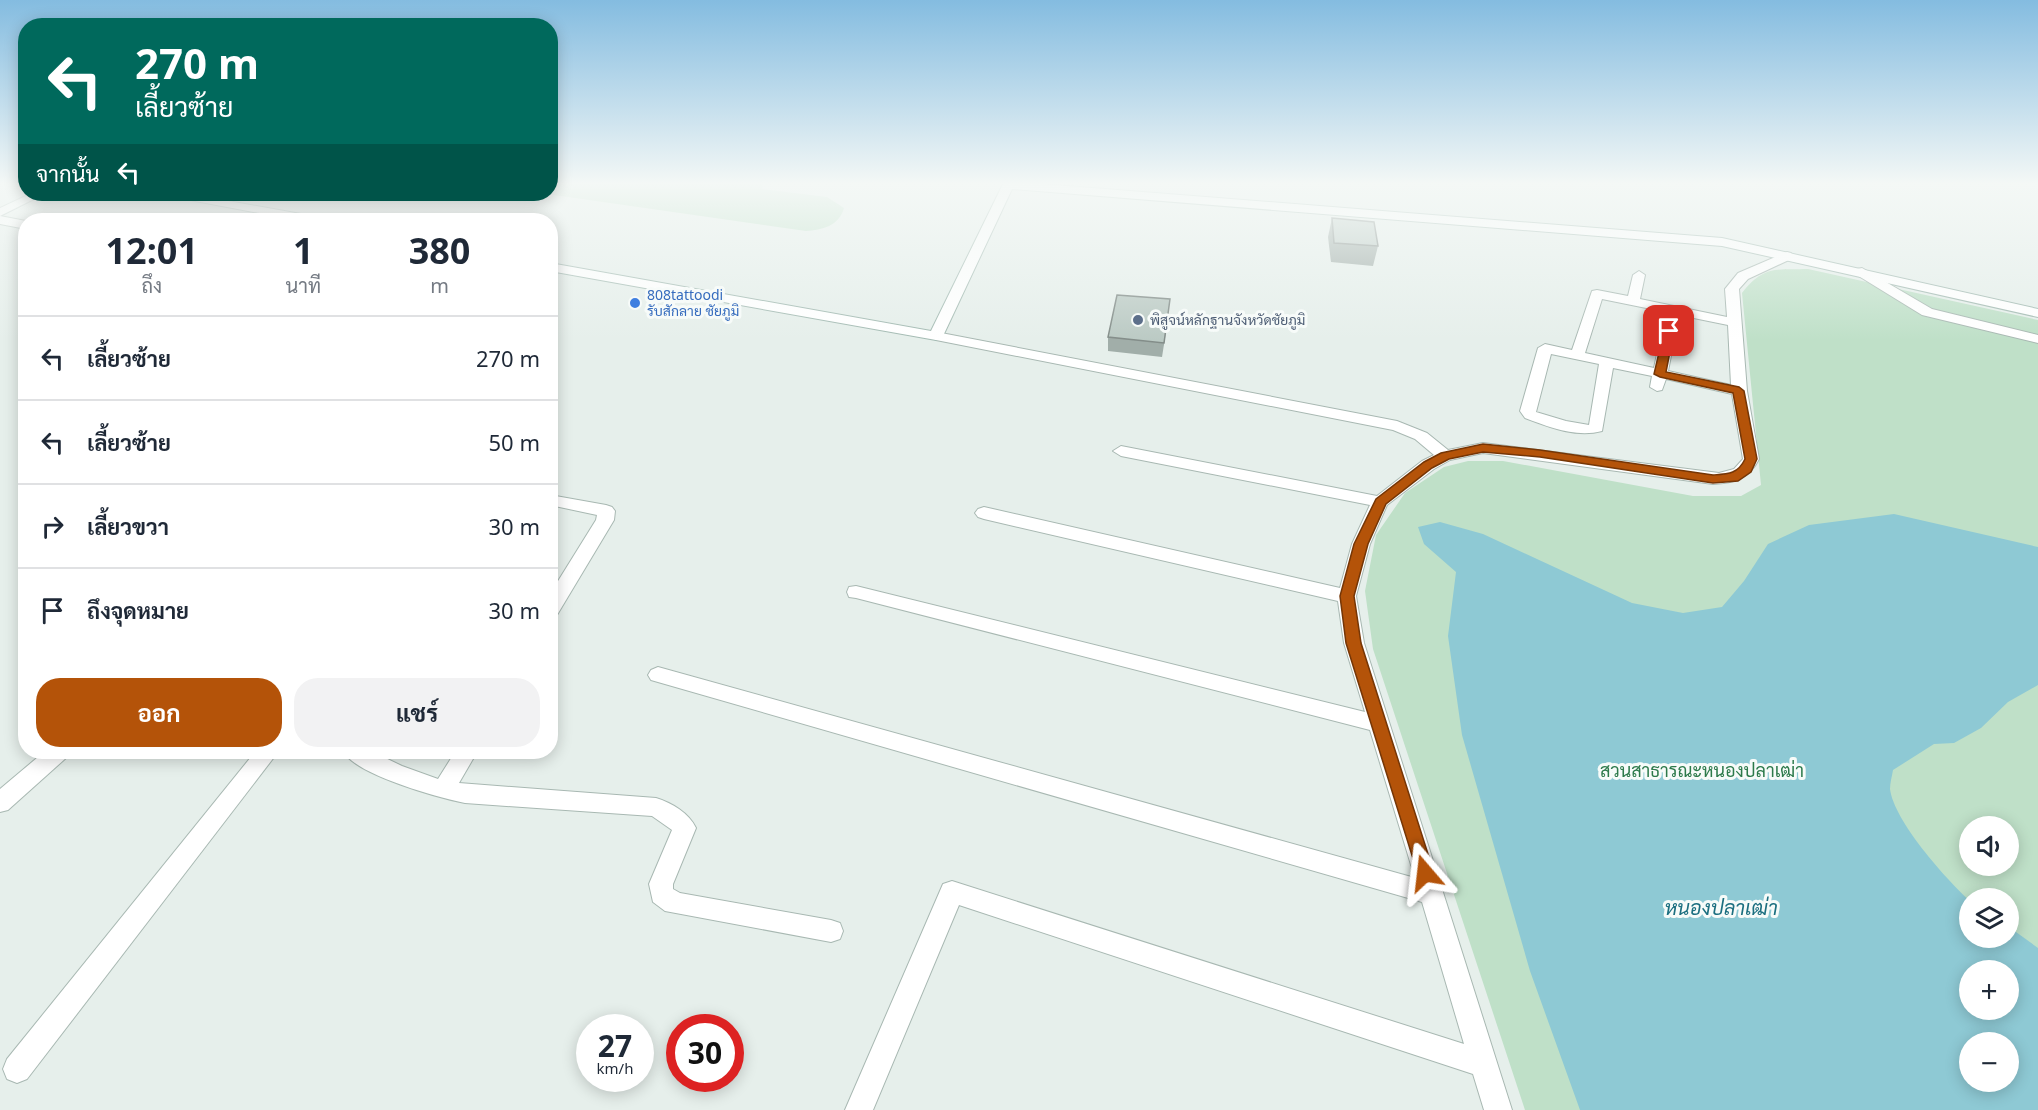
<!DOCTYPE html>
<html lang="th">
<meta charset="utf-8">
<style>
body{margin:0;font-family:"Noto Sans",Sarabun,sans-serif;background:#f2f2f3;color:#1f2937;height:100vh;display:flex;flex-direction:column;font-size:22px;white-space:nowrap}
*{box-sizing:border-box;margin:0}
p{font-size:20px;color:#747a83}
.icon{flex:none;width:33px;height:33px;fill:none;stroke:currentColor;stroke-width:2;stroke-linecap:round;stroke-linejoin:round}
.map{position:relative;flex:1;overflow:hidden}
.details{position:absolute;left:18px;top:213px;width:540px;height:546px;display:flex;flex-direction:column;background:#fff;border-radius:24px;box-shadow:0 3px 15px #0003}
.details>*{flex:none}
.banner{position:absolute;left:18px;top:18px;width:540px;height:183px;border-radius:24px;box-shadow:0 3px 15px #0003;background:#00695c;color:#fff;overflow:hidden}
.fabs{position:absolute;left:1959px;top:816px;display:grid;gap:12px}
.fabs a{display:grid;place-items:center;width:60px;height:60px;border-radius:50%;background:#fff;box-shadow:0 3px 15px #0003;font-size:30px}
.speed{position:absolute;left:576px;top:1014px;display:flex;gap:12px;font-size:30px;font-weight:700;text-align:center}
.speed>*{display:grid;place-content:center;width:78px;height:78px;border-radius:50%;background:#fff;box-shadow:0 3px 15px #0003;line-height:1}
.speed small{font-size:15px;font-weight:400}
.speed .limit{border:9px solid #d22;background:#fff;color:#111}
.pin{position:absolute;display:grid;place-items:center;width:51px;height:51px;color:#fff;margin:-26px;border-radius:12px;box-shadow:0 3px 9px #0006}
.me{position:absolute;width:66px;margin:-33px;rotate:343deg;stroke-linejoin:round;filter:drop-shadow(0 0 4px #0008)}
.turn{display:flex;align-items:center;gap:21px;height:126px;padding:0 18px;font-size:27px}
.turn .icon{width:78px;height:78px;stroke-width:2.5}
.turn b{display:block;font-size:42px;line-height:51px}
.then{display:flex;align-items:center;height:57px;padding:0 18px;background:#0003;gap:12px;font-size:22px}
.eta{display:flex;justify-content:space-evenly;align-items:center;height:102px;text-align:center}
.eta b{font-size:36px;font-weight:700;line-height:42px}
.cta{display:flex;gap:12px;margin-top:auto;padding:12px 18px}
.cta a{flex:1;height:69px;border-radius:24px;background:#b45309;color:#fff;font-size:24px;font-weight:700;line-height:69px;text-align:center}
.cta a+a{background:#f2f2f3;color:#1f2937}
ul{padding:0;list-style:none}
li{display:flex;align-items:center;gap:18px;height:84px;padding:0 18px;border-top:2px solid #e0e1e3}
li div{flex:1}
li b{display:block;font-size:22px}
li em{font-style:normal}
.map>svg:first-child{display:block}
.green{fill:#bfe0c8;fill-rule:evenodd}
.water{fill:#8ec9d4;fill-rule:evenodd}
.lines{fill:none;stroke-linecap:round;stroke-linejoin:round}
.street-casing{stroke:#a8b8b2;stroke-width:2}
.secondary-casing{stroke:#a4bbb3;stroke-width:2}
.street{fill:#fff;fill-rule:evenodd}
.secondary{fill:#fff;fill-rule:evenodd}
.wall{fill:#a1aea9}
.building{fill:#bbcac4;stroke:#838d89;stroke-width:1.5}
.route{fill:#b45309;stroke:#753606;stroke-width:1.5}
.shop-dot{fill:#3f7fe0;stroke:#f7fbf9;stroke-width:2}
.service-dot{fill:#5c6f8a;stroke:#f7fbf9;stroke-width:2}
.labels{text-anchor:middle;stroke-width:6;stroke-linejoin:round;paint-order:stroke}
.far-shop-label{font-size:14px;fill:#366cbe;stroke:#f7fbf9;text-anchor:start}
.far-service-label{font-size:14px;fill:#4e5e75;stroke:#f7fbf9;text-anchor:start}
.near-park-label{font-size:18px;fill:#2d7a4b;stroke:#f7fbf9}
.near-water-label{font-size:20px;font-style:italic;fill:#1c6f80;stroke:#f7fbf9}
</style>
<div class="map">
<svg width="2038" height="1110" viewBox="0 0 2038 1110">
<rect width="100%" height="100%" fill="#e6efeb"/>
<g class="green">
<path d="M551,184H763L762,189L827,197L844,208C839,226 822,230 806,231L547,194H550Z"/>
<path d="M1808,269L2038,320V1110H1525L1373,649L1365,591L1376,535L1405,493L1444,467L1468,461H1503L1693,496H1741L1761,485L1742,293C1764,265 1776,270 1808,269ZM1970,826H2008V866H1970ZM1970,898H2008V938H1970ZM1970,970H2008V1010H1970ZM1970,1042H2008V1082H1970Z"/>
</g>
<path class="water" d="M1894,514L2038,547V685L2008,702L1981,728L1954,743L1934,744L1893,770C1892,776 1890,783 1890,789C1894,821 1946,879 1969,900L1970,938H2008L2009,927L2038,948V1110H1580L1530,971L1462,735L1448,636L1456,572L1424,544L1418,527L1440,522L1483,534L1632,603L1683,613L1722,607L1744,581L1768,544L1809,525ZM1970,970H2008V1010H1970ZM2008,1042V1082H1970V1042Z"/>
<g class="lines">
<defs>
<g id="street">
<path d="M30,194H44L0,216V208Z"/>
<path d="M256,194H269L258,200L252,197Z"/>
<path d="M0,216L26,221V229L0,224Z"/>
<path d="M1787,252L1791,253L1793,256L1791,259L1748,279L1739,289L1747,391L1759,459C1749,479 1734,483 1713,484L1483,453L1450,460L1434,469L1387,505L1370,544L1356,596L1364,643L1512,1110H1484L1473,1074L959,905L873,1110H845L943,884L952,881L1464,1044L1422,902L651,680L648,675L651,670L658,667L1415,878L1370,730L856,598L849,597L847,592L849,587L856,586L1365,712L1344,643L1338,601L984,519L978,517L975,513L978,509L984,507L1340,588L1352,544L1370,505L1121,456L1113,451L1121,446L1377,496L1422,461L1434,455L1415,439L1393,430L936,340L929,336L931,333L936,332L1397,421L1427,433L1448,450L1483,443L1719,473L1734,469L1743,459L1732,394L1666,379L1662,390L1657,391L1650,387L1652,376L1613,368L1602,431C1576,438 1549,427 1525,418L1520,411L1538,348L1545,344L1572,350L1592,291L1597,290L1628,296L1633,275L1639,271L1645,275L1640,299L1727,317L1725,289L1738,273ZM1602,299L1666,312L1654,368L1585,353ZM1679,315L1728,325L1731,385L1668,371ZM1551,354L1599,364L1589,425L1566,421L1536,412Z"/>
<path d="M1862,268L1932,309L2038,335V343L1922,315L1857,275L1856,272L1857,269Z"/>
<path d="M550,495L606,505L612,507L615,511L614,520L557,615L550,617V594L596,520L597,515L550,505Z"/>
<path d="M44,752H69L66,758L8,810L0,812V789Z"/>
<path d="M255,752H278L27,1079L17,1083L7,1079L3,1069L7,1059Z"/>
<path d="M344,752H373L402,766L438,779L455,752H477L459,783L656,798C672,803 689,813 696,828L673,884V889L680,893L831,920L840,923L843,931L840,939L831,942L665,911L653,902L649,884L672,830L652,816L465,803C440,798 356,775 344,752Z"/>
</g>
<g id="secondary">
<path d="M1003,184H1042L1722,238L2038,309V317L1722,246L1012,189L943,336L936,340L550,271V263L931,331Z"/>
<path d="M168,194H190L312,216L318,220H296L174,197Z"/>
</g>
</defs>
<use href="#street" class="street-casing"/>
<use href="#secondary" class="secondary-casing"/>
<use href="#street" class="street"/>
<use href="#secondary" class="secondary"/>
</g>
<g class="wall">
<path d="M1332,218L1378,246L1373,266L1331,262L1328,237Z"/>
<path d="M1169,313L1162,357L1108,351V337Z"/>
</g>
<g class="building">
<path d="M1332,218L1374,222L1378,246L1334,243Z"/>
<path d="M1117,295L1170,299L1164,343L1108,337Z"/>
</g>
<linearGradient id="sky" x2="0" y2="1"><stop stop-color="#84bce0"/><stop offset="0.54" stop-color="#f4f8f6"/><stop offset="1" stop-color="#f4f8f6" stop-opacity="0"/></linearGradient>
<rect width="2038" height="340" fill="url(#sky)"/>
<path class="route" d="M1669,328L1674,331L1666,372L1739,387L1744,391L1757,459L1751,472L1738,481L1713,483L1540,457L1483,452L1449,459L1432,468L1386,504L1368,544L1354,596L1361,643L1434,873L1432,878L1425,880L1419,878L1346,643L1340,596L1354,544L1376,499L1424,462L1441,453L1483,444L1540,450L1713,475C1728,474 1738,474 1745,459L1733,393L1660,377L1654,374L1664,331Z"/>
<circle class="shop-dot" cx="635" cy="303" r="6"/>
<circle class="service-dot" cx="1138" cy="320" r="6"/>
<g class="labels">
<g class="far-shop-label">
<text x="647" y="300">808tattoodi<tspan x="647" dy="16">รับสักลาย ชัยภูมิ</tspan></text>
</g>
<g class="far-service-label">
<text x="1150" y="325">พิสูจน์หลักฐานจังหวัดชัยภูมิ</text>
</g>
<g class="near-park-label">
<text x="1702" y="777">สวนสาธารณะหนองปลาเฒ่า</text>
</g>
<g class="near-water-label">
<text x="1721" y="915">หนองปลาเฒ่า</text>
</g>
</g>
</svg>
<div class="fabs">
<a><svg class="icon" aria-label="sound" viewBox="0 0 24 24"><path d="M4 9h4l5-4v14l-5-4H4zM17 9q2 3 0 6"/></svg></a>
<a><svg class="icon" aria-label="layers" viewBox="0 0 24 24"><path d="M12 4l9 5-9 5-9-5zM3 14l9 5 9-5"/></svg></a>
<a>+</a>
<a>−</a>
</div>
<div class="speed"><div>27<small>km/h</small></div><div class="limit">30</div></div>
<div class="pin" style="left:1669px;top:331px;background:#d93025"><svg class="icon" aria-label="arrive" viewBox="0 0 24 24"><path d="M6 21V4h12l-3 4 3 4H6"/></svg></div>
<svg class="me" style="left:1425px;top:873px" viewBox="-20 -20 40 40"><path d="M0-17L14 15 0 8-14 15z" fill="#b45309" stroke="#fff" stroke-width="4"/></svg>
<div class="banner">
<div class="turn"><svg class="icon" aria-label="left" viewBox="0 0 24 24"><path d="M17 20v-9H6M10 6l-5 5 5 5"/></svg><div><b>270 m</b>เลี้ยวซ้าย</div></div>
<div class="then">จากนั้น<svg class="icon" aria-label="left" viewBox="0 0 24 24"><path d="M17 20v-9H6M10 6l-5 5 5 5"/></svg></div>
</div>
<section class="details">
<div class="eta">
<div><b>12:01</b><p>ถึง</p></div>
<div><b>1</b><p>นาที</p></div>
<div><b>380</b><p>m</p></div>
</div>
<ul>
<li><svg class="icon" aria-label="left" viewBox="0 0 24 24"><path d="M17 20v-9H6M10 6l-5 5 5 5"/></svg><div><b>เลี้ยวซ้าย</b></div><em>270 m</em></li>
<li><svg class="icon" aria-label="left" viewBox="0 0 24 24"><path d="M17 20v-9H6M10 6l-5 5 5 5"/></svg><div><b>เลี้ยวซ้าย</b></div><em>50 m</em></li>
<li><svg class="icon" aria-label="right" viewBox="0 0 24 24"><path d="M7 20v-9h11M14 6l5 5-5 5"/></svg><div><b>เลี้ยวขวา</b></div><em>30 m</em></li>
<li><svg class="icon" aria-label="arrive" viewBox="0 0 24 24"><path d="M6 21V4h12l-3 4 3 4H6"/></svg><div><b>ถึงจุดหมาย</b></div><em>30 m</em></li>
</ul>
<div class="cta"><a>ออก</a><a>แชร์</a></div>
</section>
</div>
